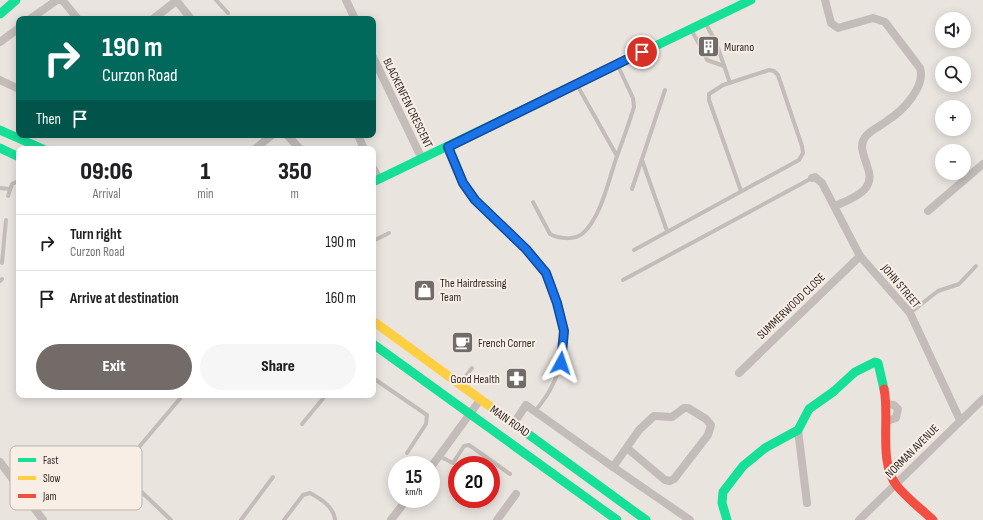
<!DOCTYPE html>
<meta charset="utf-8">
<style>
body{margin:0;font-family:"Sofia Sans Condensed",sans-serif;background:#f6f6f6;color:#202124;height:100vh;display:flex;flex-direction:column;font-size:15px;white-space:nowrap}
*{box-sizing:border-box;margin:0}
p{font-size:13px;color:#757577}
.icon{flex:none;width:22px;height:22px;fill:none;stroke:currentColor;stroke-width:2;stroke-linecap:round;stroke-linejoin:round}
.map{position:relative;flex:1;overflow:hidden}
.drawer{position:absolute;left:16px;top:146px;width:360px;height:252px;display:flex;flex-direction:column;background:#fff;border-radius:8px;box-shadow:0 2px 10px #0003}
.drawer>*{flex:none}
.guide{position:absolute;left:16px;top:16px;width:360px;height:122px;border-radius:8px;box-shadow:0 2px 10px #0003;background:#00695c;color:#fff;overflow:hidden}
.fabs{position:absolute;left:935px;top:12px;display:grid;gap:8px}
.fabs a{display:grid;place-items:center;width:36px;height:36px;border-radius:50%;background:#fff;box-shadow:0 2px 10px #0003;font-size:20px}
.speed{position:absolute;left:388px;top:456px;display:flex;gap:8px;font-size:20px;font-weight:700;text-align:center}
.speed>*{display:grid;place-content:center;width:52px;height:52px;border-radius:50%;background:#fff;box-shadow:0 2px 10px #0003;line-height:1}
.speed small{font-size:10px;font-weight:400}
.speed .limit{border:6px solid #d22;background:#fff;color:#111}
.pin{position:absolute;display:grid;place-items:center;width:34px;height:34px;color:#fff;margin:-17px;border:2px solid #fff;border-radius:50%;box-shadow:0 1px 4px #0007}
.me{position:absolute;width:44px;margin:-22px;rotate:5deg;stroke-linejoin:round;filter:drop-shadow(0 0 3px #0008)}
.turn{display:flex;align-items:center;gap:14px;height:84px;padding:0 20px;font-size:18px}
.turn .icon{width:52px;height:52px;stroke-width:2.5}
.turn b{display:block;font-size:28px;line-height:34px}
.then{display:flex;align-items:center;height:38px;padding:0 20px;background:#0003;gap:8px;font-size:15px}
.eta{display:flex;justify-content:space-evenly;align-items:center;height:68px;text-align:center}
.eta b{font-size:24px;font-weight:800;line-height:28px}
.button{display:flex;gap:8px;margin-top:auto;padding:8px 20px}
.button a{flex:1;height:46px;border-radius:24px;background:#736b67;color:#fff;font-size:16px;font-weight:800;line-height:46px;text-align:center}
.button a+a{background:#f6f6f6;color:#202124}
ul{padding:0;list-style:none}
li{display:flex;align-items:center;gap:12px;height:56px;padding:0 20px;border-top:1px solid #e0e0e0}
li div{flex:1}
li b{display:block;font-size:15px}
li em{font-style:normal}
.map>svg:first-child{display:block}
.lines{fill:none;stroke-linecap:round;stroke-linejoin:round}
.lane{stroke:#c3bcb8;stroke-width:4}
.street{stroke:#c3bcb8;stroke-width:8}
.fast{stroke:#16e098;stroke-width:9}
.slow{stroke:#ffcf43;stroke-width:9}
.jam{stroke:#f24e42;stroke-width:9}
.route-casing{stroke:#114b97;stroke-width:10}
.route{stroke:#1a73e8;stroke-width:7}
.labels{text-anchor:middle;stroke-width:4;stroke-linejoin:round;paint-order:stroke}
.poi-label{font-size:12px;fill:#332a27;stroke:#f8eee6;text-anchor:start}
.street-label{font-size:12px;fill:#332a27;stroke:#f8eee6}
.key{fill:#f8eee6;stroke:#bdb3ad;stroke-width:1}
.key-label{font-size:11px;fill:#332a27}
</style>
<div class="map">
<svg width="983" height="520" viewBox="0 0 983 520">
<rect width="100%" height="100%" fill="#eae4df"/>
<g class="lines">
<g class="lane">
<path d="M216,0L228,13"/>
<path d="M706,24L714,39"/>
<path d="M692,31L700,46"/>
<path d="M718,48L730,83"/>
<path d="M705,55L707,60L724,66"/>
<path d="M577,85L617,156"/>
<path d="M448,147C453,159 456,173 463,184C483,216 519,237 542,267C548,275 551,286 554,295C570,338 565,377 535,411"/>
<path d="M642,160L667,231"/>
<path d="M0,188L9,189"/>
<path d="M632,189L665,90"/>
<path d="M8,196L12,184L16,182"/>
<path d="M533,202L550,234C559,239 574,240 582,234C601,219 609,178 617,156C623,140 629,123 634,107L633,98L618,66"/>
<path d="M373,241L389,233"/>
<path d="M634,250L799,160L803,153L802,146L778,75L774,71L769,70L723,85L709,94V100L741,191"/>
<path d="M2,263L6,220"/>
<path d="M623,280L812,178"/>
<path d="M0,281L2,279"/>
<path d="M910,313L938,291L959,284L976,266"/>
<path d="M373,378L427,415L426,424L407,453"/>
<path d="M461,383L472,368"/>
<path d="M302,424L326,395"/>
<path d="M439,456L453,463L464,446L469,445L510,474"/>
<path d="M171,520L128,479L126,471L128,460L183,395"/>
<path d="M241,520L273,477"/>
<path d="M284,520L303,495L310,493C321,499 334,507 335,520"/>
</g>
<g class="street">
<path d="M60,0L63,1L78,19"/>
<path d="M176,0L191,19"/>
<path d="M346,0L355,19"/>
<path d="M825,0L831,23L838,28L873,18L885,22L920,68C926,86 903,111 888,120C881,126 872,129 866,136C852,152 881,173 864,190C856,198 844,202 835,206"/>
<path d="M30,19L57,0"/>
<path d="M153,19L176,1"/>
<path d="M0,42L19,28"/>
<path d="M373,57L422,159"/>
<path d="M0,80L19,89"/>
<path d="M287,135L300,149"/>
<path d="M358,135L364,149"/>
<path d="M255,149L272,135"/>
<path d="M373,168L379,179"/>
<path d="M812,178L815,177L822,183L860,256L910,313L960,420"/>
<path d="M928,211L983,164"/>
<path d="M739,373L860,256"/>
<path d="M887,404L894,405L898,409L896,418L887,421"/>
<path d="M514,423L526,405L613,467L639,430L654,416L672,417L684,408H688L706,419L711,425L708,435L674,479L670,481L665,480L627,448"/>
<path d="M798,430L807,503"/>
<path d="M0,462L43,520"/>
<path d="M431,467L480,400"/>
<path d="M613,467L690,520"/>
<path d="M391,520L407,499"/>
<path d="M497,520L516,494"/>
<path d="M859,520L983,399"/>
</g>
<g class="fast">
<path d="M0,14L16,0"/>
<path d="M0,130L43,149"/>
<path d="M0,148L19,157"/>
<path d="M373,182L751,0"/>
<path d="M373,344L617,520"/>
<path d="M506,418L646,520"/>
<path d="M727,520L722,503L723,492L743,466L765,448L798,430L809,409L833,392L855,372L875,362L878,363L884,389"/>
</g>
<path class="slow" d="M373,321L506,418"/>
<path class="jam" d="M884,389C890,417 878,463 897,486C907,498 921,509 933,520"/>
</g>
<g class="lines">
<defs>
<path id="route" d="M561,363L564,331L557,303L546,273L526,249L475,200L463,183L448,147L642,52"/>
</defs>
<use href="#route" class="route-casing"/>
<use href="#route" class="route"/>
</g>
<defs>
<symbol id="building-square" viewBox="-11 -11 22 22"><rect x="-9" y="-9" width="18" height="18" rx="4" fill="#736b67" stroke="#f8eee6"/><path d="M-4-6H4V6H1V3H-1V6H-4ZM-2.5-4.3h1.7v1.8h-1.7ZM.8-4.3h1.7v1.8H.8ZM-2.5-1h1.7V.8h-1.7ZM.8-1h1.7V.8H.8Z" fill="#fff"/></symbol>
<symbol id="shop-square" viewBox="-11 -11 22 22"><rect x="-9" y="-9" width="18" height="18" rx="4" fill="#736b67" stroke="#f8eee6"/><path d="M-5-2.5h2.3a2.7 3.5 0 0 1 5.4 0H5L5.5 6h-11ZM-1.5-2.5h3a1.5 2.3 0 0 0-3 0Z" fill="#fff"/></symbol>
<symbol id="cafe-square" viewBox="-11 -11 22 22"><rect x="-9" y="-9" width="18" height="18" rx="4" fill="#736b67" stroke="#f8eee6"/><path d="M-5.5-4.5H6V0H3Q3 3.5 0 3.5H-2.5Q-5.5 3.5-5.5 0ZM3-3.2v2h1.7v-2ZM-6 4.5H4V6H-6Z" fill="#fff"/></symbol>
<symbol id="pharmacy-square" viewBox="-11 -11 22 22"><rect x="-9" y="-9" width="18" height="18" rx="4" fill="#736b67" stroke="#f8eee6"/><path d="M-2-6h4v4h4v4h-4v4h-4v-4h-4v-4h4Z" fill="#fff"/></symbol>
</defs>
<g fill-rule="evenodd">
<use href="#building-square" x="696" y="34" width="25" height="25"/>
<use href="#shop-square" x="412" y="278" width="25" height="25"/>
<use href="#cafe-square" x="450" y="330" width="25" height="25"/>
<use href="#pharmacy-square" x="504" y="366" width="25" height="25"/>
</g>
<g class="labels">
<g class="poi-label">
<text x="724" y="51">Murano</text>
<text x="440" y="287">The Hairdressing<tspan x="440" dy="14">Team</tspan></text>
<text x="478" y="347">French Corner</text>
<text x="500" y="383" text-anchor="end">Good Health</text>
</g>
<g class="street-label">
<text transform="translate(408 103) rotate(64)" y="4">BLACKENFEN CRESCENT</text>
<text transform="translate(901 286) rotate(50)" y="4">JOHN STREET</text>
<text transform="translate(791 306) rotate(-44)" y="4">SUMMERWOOD CLOSE</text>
<text transform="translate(510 421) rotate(35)" y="4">MAIN ROAD</text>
<text transform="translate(912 451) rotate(-45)" y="4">NORMAN AVENUE</text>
</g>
</g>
<rect x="10" y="446" width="132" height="64" rx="6" class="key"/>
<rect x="18" y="458" width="18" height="4" fill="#16e098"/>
<rect x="18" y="476" width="18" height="4" fill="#ffcf43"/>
<rect x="18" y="494" width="18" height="4" fill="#f24e42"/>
<g class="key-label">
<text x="43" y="464">Fast</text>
<text x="43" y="482">Slow</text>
<text x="43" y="500">Jam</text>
</g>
</svg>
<div class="fabs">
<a><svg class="icon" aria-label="sound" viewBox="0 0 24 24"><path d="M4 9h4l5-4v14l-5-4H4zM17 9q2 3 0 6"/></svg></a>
<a><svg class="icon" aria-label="search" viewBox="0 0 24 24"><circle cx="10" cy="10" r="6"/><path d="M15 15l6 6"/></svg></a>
<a>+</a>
<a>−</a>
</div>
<div class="speed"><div>15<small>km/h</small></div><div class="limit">20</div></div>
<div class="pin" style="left:642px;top:52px;background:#d93025"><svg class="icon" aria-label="arrive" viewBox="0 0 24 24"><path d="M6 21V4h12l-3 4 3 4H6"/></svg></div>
<svg class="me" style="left:561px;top:363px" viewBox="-20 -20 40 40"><path d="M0-17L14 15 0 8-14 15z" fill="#1a73e8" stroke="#fff" stroke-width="4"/></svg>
<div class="guide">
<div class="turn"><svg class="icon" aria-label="right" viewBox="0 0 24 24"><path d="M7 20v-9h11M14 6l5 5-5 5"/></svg><div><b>190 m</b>Curzon Road</div></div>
<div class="then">Then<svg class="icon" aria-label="arrive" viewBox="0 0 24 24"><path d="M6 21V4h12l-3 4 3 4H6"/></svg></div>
</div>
<section class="drawer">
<div class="eta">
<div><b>09:06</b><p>Arrival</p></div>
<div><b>1</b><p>min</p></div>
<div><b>350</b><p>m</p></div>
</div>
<ul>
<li><svg class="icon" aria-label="right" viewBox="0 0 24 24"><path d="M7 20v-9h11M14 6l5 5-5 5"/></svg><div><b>Turn right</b><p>Curzon Road</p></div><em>190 m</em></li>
<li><svg class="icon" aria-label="arrive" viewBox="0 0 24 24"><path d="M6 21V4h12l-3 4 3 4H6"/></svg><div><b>Arrive at destination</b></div><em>160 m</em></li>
</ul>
<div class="button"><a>Exit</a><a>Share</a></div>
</section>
</div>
